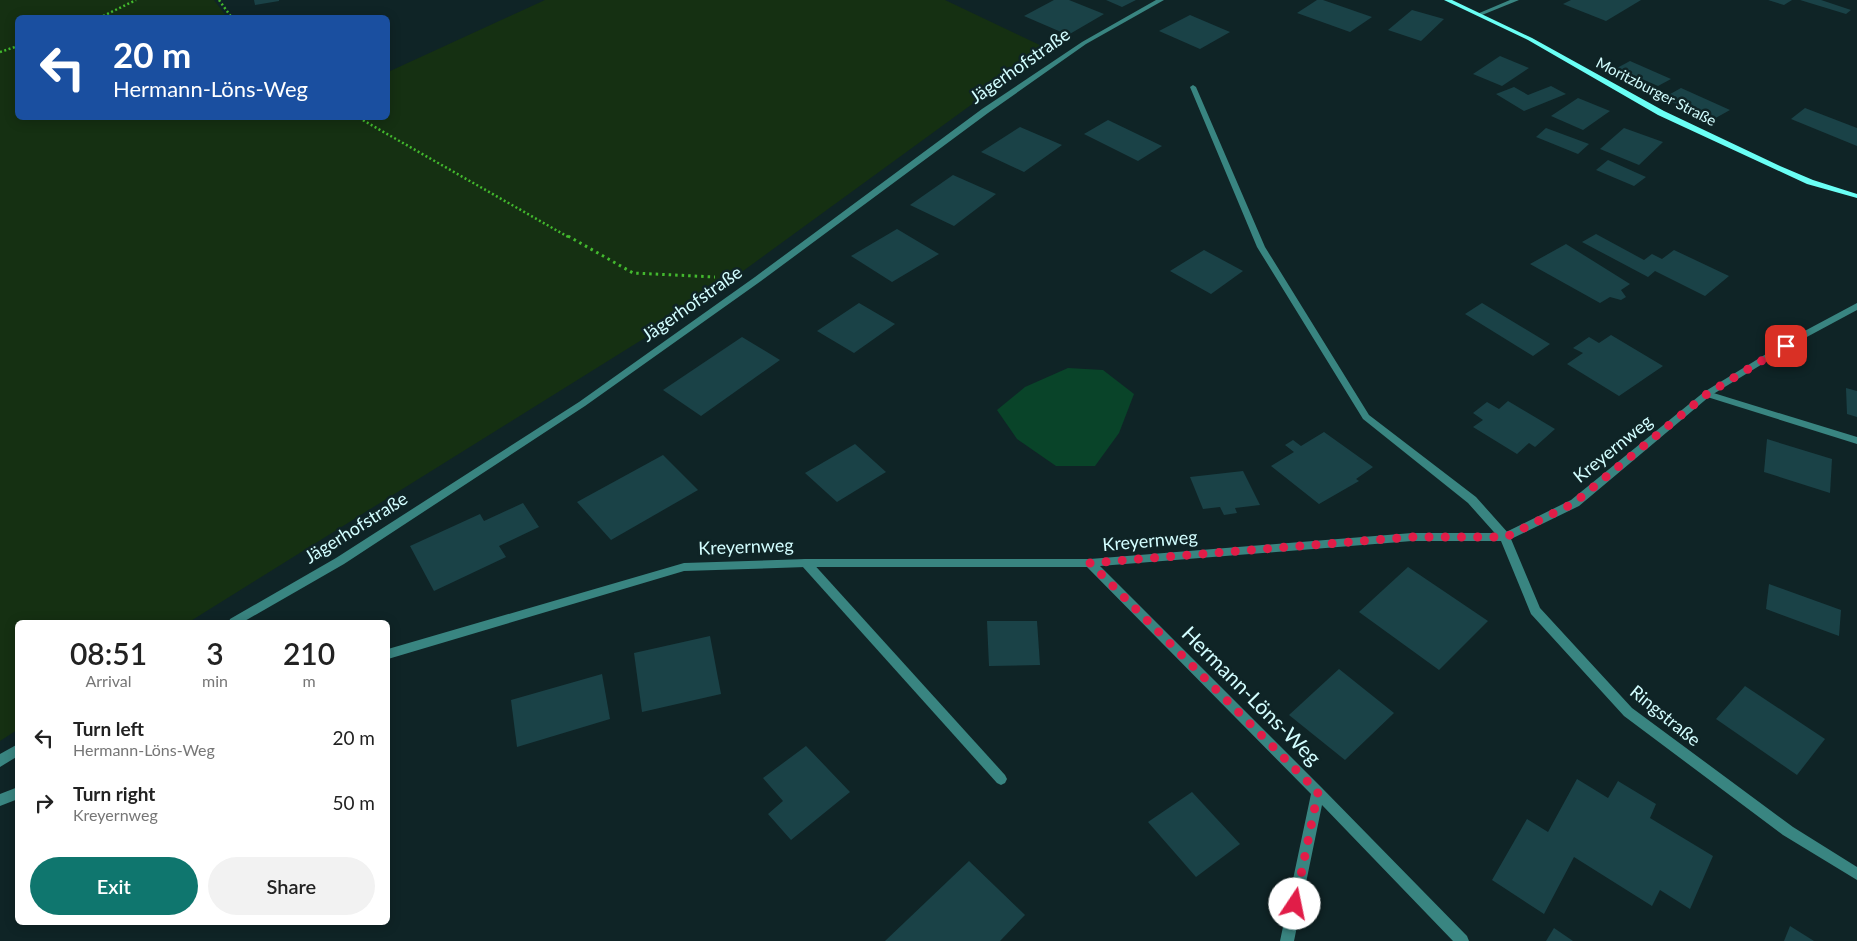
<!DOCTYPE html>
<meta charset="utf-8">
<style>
body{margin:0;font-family:Lato,sans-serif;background:#f2f2f2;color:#222;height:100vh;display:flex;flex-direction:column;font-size:19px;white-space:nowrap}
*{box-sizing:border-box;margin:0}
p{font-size:16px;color:#767676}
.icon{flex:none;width:28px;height:28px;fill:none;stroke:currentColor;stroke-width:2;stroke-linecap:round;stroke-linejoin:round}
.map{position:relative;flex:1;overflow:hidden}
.panel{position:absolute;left:15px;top:620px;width:375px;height:305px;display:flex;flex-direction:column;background:#fff;border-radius:8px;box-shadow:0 2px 12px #0003}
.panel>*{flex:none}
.banner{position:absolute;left:15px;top:15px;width:375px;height:105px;border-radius:8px;box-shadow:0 2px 12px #0003;background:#1a4fa0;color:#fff;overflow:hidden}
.pin{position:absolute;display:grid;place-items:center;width:42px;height:42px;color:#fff;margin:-21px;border-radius:10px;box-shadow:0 2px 8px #0006}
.me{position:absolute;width:55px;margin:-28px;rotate:11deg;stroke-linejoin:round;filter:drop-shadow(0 0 4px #0008)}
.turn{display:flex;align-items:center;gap:18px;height:105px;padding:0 15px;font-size:22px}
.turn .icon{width:65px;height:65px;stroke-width:2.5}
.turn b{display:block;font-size:35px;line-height:42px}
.eta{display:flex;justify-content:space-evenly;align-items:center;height:85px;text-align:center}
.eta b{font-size:30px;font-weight:600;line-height:35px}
.cta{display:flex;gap:10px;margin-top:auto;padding:10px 15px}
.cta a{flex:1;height:58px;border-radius:30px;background:#0f766e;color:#fff;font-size:20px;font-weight:600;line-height:58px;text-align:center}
.cta a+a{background:#f2f2f2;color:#222}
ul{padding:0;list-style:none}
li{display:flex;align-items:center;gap:15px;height:65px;padding:0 15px}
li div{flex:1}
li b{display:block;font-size:19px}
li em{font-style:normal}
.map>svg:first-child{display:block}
.green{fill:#153012}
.water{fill:#094429}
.building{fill:#1a4247}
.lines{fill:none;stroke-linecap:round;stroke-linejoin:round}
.path-far1{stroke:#43b92e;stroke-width:2.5;stroke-dasharray:2 2.5;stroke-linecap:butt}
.path{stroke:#43b92e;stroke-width:3;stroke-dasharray:2.5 4;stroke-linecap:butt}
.lane{fill:#398581;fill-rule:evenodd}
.street{fill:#398581;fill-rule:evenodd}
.secondary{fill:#6afff5;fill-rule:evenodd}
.route{stroke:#e11d48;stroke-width:9;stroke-dasharray:0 16.2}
.labels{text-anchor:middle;stroke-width:5;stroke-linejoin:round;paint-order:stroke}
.far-street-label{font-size:15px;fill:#d3feff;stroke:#0f2426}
.street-label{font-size:18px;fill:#d3feff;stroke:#0f2426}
.near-street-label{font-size:21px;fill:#d3feff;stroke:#0f2426}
</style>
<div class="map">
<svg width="1857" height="941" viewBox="0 0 1857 941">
<rect width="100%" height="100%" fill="#0f2426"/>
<path class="green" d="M0,0H214L227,17L18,18V118H388V72L545,0H945L1048,49L688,311L189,622H18L17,730L0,741Z"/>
<path class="water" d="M1068,368L1103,370L1134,394L1119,433L1095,466H1056L1017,439L997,410L1025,387Z"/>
<g class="building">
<path d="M254,0H279V1L255,5Z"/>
<path d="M1054,0H1069L1104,14L1068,35L1024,16Z"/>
<path d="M1106,0H1136L1122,7Z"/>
<path d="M1317,0H1323L1372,17L1350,32L1297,13Z"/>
<path d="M1571,0H1641L1606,21L1563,4Z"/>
<path d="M1768,0H1792L1784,5Z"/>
<path d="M1800,0H1821L1851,10L1846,14Z"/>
<path d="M1412,10L1444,19L1421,41L1388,30Z"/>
<path d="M1190,15L1230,32L1200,49L1159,31Z"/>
<path d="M1500,56L1529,68L1502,86L1473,74Z"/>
<path d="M1630,61L1671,79L1658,86L1617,68Z"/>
<path d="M1551,86L1566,94L1524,111L1496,94L1514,87L1528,95Z"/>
<path d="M1681,88L1730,110L1712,120L1663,98Z"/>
<path d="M1578,98L1610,111L1583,130L1551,116Z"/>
<path d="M1805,108L1857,128V146L1791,119Z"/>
<path d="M1108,120L1162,146L1138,161L1084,134Z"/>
<path d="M1020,127L1062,145L1024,172L981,152Z"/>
<path d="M1546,128L1589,144L1578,154L1536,137Z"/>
<path d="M1624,128L1663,142L1639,165L1600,149Z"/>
<path d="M1608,160L1646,177L1634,186L1596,170Z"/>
<path d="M953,175L996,194L954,226L910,205Z"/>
<path d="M897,229L939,254L892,282L851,256Z"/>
<path d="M1596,234L1644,260L1652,254L1662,259L1674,250L1729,276L1705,296L1655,271L1648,277L1582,242Z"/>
<path d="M1566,244L1630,284L1621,290L1626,297L1621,300L1610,297L1600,303L1530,264Z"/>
<path d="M1204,250L1243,271L1211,294L1170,271Z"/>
<path d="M859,303L895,324L854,353L817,331Z"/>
<path d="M1482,303L1550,344L1533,356L1465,314Z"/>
<path d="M1611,335L1663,366L1619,396L1567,364L1583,353L1573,348L1589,337L1599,343Z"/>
<path d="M742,337L780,360L701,416L663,390Z"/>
<path d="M1846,388L1857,391V417L1847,414Z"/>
<path d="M1508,401L1555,429L1535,447L1529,443L1517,454L1473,427L1483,420L1473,413L1487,402L1499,409Z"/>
<path d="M1324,432L1373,467L1356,479L1359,481L1319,504L1271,466L1294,452L1285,445L1293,440L1301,446Z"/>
<path d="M1767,439L1832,459L1830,493L1764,472Z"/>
<path d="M855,444L886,472L837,502L805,473Z"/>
<path d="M663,455L698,490L611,540L577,502Z"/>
<path d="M1243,471L1260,505L1235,508L1237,513L1224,515L1220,507L1203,509L1190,477Z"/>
<path d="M523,503L539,527L499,546L506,557L434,591L410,546L480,514L484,521Z"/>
<path d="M1408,567L1488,621L1439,670L1359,612Z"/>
<path d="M1769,584L1841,610L1839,636L1766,609Z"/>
<path d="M987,621H1037L1040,665L989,666Z"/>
<path d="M710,636L721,694L642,712L634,653Z"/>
<path d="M1339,669L1394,713L1345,760L1289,715Z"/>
<path d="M602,674L610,719L517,747L511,700Z"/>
<path d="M1745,686L1825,739L1797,775L1716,719Z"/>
<path d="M806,746L850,792L791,840L768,814L783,801L763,778Z"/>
<path d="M1577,779L1608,798L1618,781L1656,804L1650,818L1713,856L1690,909L1660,890L1652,906L1574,857L1544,914L1492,880L1527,819L1548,832Z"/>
<path d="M1192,792L1240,844L1196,877L1148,822Z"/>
<path d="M969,861L1025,915L1000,941H885Z"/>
<path d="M1790,926L1814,941H1784Z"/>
<path d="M1554,928L1573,941H1546Z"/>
</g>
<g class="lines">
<g class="path-far1">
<path d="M219,0L232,18"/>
<path d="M99,18L136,0"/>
<path d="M0,52L18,46"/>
<path d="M359,118L570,238"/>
</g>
<path class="path" d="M568,236L633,273L715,277"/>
<g class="lane">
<path d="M1193,85L1196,87L1265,247L1369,415L1476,497L1509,534L1510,537L1509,540H1501L1468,503L1363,419L1257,247L1190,87Z"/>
<path d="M1707,391L1857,437V444L1704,396L1702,394L1704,392Z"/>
<path d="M806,559L810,560L1005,775L1007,779L1005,783L1001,785L997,783L802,566L801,563L802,560Z"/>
</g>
<g class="street">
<path d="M1156,0H1164L1086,44L988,113L761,281L585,406L344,564L243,622H229L230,619L336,558L579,402L755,277L982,109L1082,42Z"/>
<path d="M1510,0H1519L1482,15L1477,14Z"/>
<path d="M1857,303V310L1805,338L1710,396L1579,506L1511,539L1540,608L1632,708L1793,827L1857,867V880L1783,835L1624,716L1531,614L1501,541H1412L1100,566L1322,788L1467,936L1469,941H1453L1322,805L1294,941H1280L1311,794L1087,567H806L684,571L388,659V649L684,563L806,559H1090L1412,533H1504L1571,500L1704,392L1799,334Z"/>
<path d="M18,744V756L0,767V754Z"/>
<path d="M18,787V799L0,806V794Z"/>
</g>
<path class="secondary" d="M1444,0H1452L1532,38L1664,111L1780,166L1813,180L1857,194V198L1807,184L1658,115L1528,40Z"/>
</g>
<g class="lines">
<path class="route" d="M1295,904L1318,792L1090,563L1412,537H1506L1574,503L1707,394L1786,346"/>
</g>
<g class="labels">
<g class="far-street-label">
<text transform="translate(1656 92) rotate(27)" y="5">Moritzburger Straße</text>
</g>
<g class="street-label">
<text transform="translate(1020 66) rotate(-35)" y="6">Jägerhofstraße</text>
<text transform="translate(692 304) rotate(-35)" y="6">Jägerhofstraße</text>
<text transform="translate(1613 449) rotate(-39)" y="6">Kreyernweg</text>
<text transform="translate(356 528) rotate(-32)" y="6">Jägerhofstraße</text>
<text transform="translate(1150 541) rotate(-5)" y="6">Kreyernweg</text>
<text transform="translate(746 547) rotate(-2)" y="6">Kreyernweg</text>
<text transform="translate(1665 716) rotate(39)" y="6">Ringstraße</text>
</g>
<g class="near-street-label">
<text transform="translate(1251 696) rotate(45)" y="7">Hermann-Löns-Weg</text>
</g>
</g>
</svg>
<div class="pin" style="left:1786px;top:346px;background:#d93025"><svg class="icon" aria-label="arrive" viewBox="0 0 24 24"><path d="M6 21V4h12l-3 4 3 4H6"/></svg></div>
<svg class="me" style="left:1295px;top:904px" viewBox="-20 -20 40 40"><circle r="19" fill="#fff"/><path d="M0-13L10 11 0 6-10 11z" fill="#e11d48"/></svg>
<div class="banner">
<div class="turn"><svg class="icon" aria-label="left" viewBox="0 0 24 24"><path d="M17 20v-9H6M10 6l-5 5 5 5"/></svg><div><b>20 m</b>Hermann-Löns-Weg</div></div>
</div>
<section class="panel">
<div class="eta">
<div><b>08:51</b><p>Arrival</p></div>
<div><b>3</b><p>min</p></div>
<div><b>210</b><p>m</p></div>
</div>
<ul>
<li><svg class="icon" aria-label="left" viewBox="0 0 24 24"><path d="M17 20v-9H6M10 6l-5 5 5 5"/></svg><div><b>Turn left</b><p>Hermann-Löns-Weg</p></div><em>20 m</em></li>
<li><svg class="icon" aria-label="right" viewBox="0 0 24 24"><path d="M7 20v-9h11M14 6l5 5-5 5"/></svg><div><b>Turn right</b><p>Kreyernweg</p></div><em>50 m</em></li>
</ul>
<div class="cta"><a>Exit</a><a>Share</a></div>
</section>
</div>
